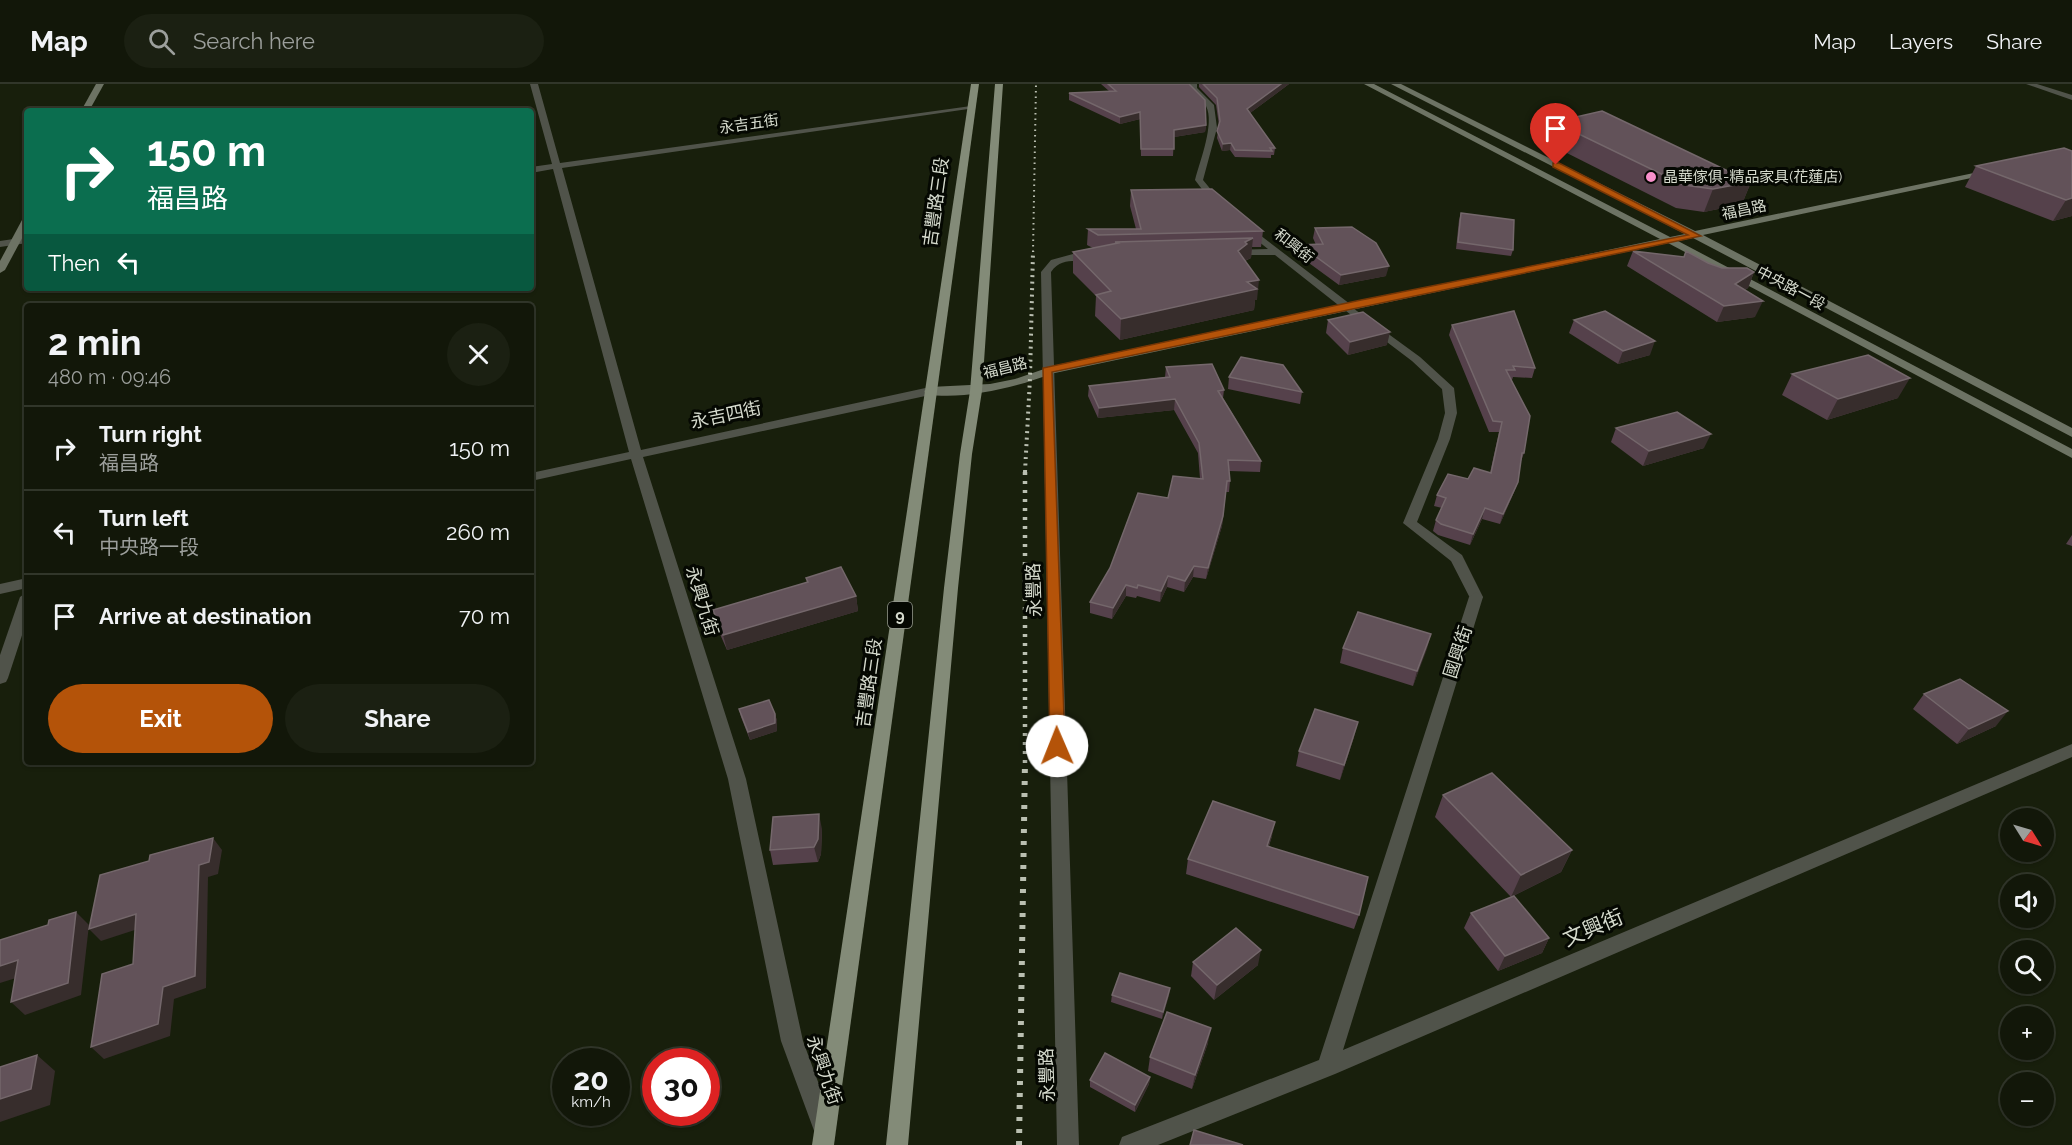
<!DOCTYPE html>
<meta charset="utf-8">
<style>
body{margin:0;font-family:Raleway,"Noto Sans TC",sans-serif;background:#1b2012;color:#f1f3f6;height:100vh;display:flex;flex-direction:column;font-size:22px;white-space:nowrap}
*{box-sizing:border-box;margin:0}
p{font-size:20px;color:#9c9f9c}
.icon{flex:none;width:33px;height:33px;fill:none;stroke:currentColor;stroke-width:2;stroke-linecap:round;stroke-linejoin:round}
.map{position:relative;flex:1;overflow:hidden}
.sheet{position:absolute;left:24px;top:219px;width:510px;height:462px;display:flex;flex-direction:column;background:#121709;border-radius:6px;box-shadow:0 2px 4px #0004,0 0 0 2px #31362a}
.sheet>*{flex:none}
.guide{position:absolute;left:24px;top:24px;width:510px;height:183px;border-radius:6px;box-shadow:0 2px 4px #0004,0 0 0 2px #31362a;background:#0b6e4f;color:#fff;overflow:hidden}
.needle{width:39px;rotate:127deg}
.tools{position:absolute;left:2000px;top:724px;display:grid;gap:12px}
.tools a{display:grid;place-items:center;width:54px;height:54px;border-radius:50%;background:#121709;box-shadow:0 2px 4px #0004,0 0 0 2px #31362a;font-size:30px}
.speed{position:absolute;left:552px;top:964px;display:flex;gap:12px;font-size:30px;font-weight:700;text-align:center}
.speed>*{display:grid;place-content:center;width:78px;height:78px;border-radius:50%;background:#121709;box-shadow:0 2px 4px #0004,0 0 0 2px #31362a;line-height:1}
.speed small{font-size:15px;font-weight:400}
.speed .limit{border:9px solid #d22;background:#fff;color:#111}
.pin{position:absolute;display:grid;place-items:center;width:51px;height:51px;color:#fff;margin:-62px -26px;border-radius:50% 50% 50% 0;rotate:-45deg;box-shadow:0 0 6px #0007}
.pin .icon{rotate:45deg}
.me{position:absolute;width:66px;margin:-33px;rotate:359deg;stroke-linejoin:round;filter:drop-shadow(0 0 4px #0008)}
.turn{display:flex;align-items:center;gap:21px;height:126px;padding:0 24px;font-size:27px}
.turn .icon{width:78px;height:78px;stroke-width:2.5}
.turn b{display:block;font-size:42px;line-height:51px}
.then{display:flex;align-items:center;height:57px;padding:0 24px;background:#0003;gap:12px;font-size:22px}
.round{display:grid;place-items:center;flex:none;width:63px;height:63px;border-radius:32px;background:#1b2012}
.overview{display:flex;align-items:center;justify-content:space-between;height:102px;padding:0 24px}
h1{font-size:36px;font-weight:700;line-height:45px}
.cta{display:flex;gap:12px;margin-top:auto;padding:12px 24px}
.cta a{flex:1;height:69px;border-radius:36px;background:#b45309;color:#fff;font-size:24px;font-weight:700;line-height:69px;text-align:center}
.cta a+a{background:#1b2012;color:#f1f3f6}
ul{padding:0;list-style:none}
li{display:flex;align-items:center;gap:18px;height:84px;padding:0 24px;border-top:2px solid #31362a}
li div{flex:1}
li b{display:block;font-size:22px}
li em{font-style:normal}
header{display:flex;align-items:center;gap:36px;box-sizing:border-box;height:84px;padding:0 30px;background:#121709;border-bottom:2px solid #31362a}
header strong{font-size:28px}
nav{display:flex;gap:33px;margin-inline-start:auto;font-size:21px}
.search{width:420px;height:54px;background:#1b2012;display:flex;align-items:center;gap:15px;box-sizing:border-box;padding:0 21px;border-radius:33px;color:#9c9f9c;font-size:22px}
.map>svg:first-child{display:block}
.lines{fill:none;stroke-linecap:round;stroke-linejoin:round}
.lane{fill:#50534a;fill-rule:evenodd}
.street{fill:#50534a;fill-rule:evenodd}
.secondary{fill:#6d7364;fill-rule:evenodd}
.primary{fill:#838b78;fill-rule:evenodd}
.rail-far3{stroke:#babfb1;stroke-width:2;stroke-dasharray:1.5 4;stroke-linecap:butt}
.rail-far2{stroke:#babfb1;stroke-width:4;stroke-dasharray:2 4.5;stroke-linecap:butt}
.rail-far1{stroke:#babfb1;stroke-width:4.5;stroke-dasharray:3 6;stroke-linecap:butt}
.rail{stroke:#babfb1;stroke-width:6;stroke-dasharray:4 8;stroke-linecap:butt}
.wall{fill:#55414b}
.shaded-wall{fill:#372d2c}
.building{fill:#625259;stroke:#74676b;stroke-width:1.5}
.route{fill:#b45309;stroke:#753606;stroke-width:1.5}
.poi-dot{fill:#f890cb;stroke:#050802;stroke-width:2}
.labels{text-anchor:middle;stroke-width:6;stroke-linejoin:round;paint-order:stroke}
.far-street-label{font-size:15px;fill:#d5dacd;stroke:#050802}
.far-poi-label{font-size:15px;fill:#d5dacd;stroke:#050802;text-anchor:start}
.shield{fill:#050802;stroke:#979b90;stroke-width:1.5}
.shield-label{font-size:16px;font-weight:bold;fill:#d5dacd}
.street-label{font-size:18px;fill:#d5dacd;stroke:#050802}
.near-street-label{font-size:21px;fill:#d5dacd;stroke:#050802}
</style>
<header>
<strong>Map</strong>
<div class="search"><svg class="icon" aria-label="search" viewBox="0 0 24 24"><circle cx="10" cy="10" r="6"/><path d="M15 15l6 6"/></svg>Search here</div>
<nav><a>Map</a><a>Layers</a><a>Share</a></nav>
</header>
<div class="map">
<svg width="2072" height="1061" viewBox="0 0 2072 1061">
<rect width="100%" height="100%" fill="#181f0c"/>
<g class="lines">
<path class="lane" d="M1346,219L1420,273L1454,304L1457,329L1450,355L1417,438L1462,471L1483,513L1481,516H1471L1451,477L1403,439L1438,355L1445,329L1442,305L1412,277L1342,224L1341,222Z"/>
<g class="street">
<path d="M530,0H538L560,79L971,22L975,24L562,84L641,366L930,303L936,307L930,311L643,373L746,695L803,957L835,1044L832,1052L824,1055L816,1052L781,957L728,695L631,375L531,397V389L629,368L553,85L531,89V83L552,80Z"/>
<path d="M1189,0H1197V4L1214,21L1217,44L1203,96L1222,119L1217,122L1214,121L1195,96C1200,77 1215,39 1206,22C1202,13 1189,11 1189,0Z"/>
<path d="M2026,0H2037L2072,11V16Z"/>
<path d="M1247,141L1350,220V224H1342L1275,171H1228L1226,169L1231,166L1268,165L1244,146L1242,144Z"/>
<path d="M27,153V159L0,163V157Z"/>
<path d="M1073,170H1093L1098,173C1083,183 1064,169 1051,188L1079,1061H1057L1041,188L1051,176Z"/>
<path d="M27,494V504L0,510V500Z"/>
<path d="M27,508V536L8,594L6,598L0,600V571L20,513Z"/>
<path d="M1476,508L1483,513L1343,966L2072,660V673L1335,990L1158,1061H1119L1122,1053L1319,976L1469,513Z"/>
</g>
<g class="secondary">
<path d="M96,0H104L89,27H81Z"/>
<path d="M1364,0H1374L1670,153L1685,150L1391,0H1401L1695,147L1993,85V89L1990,90L1703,151L2072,344V353L1693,154L1678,157L2072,365V374L1668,159L1050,290C1019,303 960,317 926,310L924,307L930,303L990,300L1015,295L1047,284L1660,155Z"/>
<path d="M27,133V145L5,186L0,189V177L22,136Z"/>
</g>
<g class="primary">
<path d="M971,0H979L834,1061H812Z"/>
<path d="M995,0H1003L982,307L972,370L958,504L908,1061H886L944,504L960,370L970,307Z"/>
</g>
<path class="rail-far3" d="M1033,168L1036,0"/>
<path class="rail-far2" d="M1025,388L1030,294L1033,167"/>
<path class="rail-far1" d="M1025,679V387"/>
<path class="rail" d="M1019,1061L1025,677"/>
</g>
<g class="wall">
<path d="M1101,0H1189L1206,41L1205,48L1174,53L1173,72H1141L1140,35L1120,40L1069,16V9L1109,7Z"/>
<path d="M1199,0H1289L1250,29L1275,64L1274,71H1271V74L1235,73L1230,66L1222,67L1217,54L1219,41L1216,21L1199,3Z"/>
<path d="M1554,38L1751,98L1742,120L1704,128L1676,124L1547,59Z"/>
<path d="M2072,67V132L2053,137L1965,103L1976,82Z"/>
<path d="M1131,106L1263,147L1261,163H1252L1251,174L1245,177L1257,216H1255L1254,226L1120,256L1095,232L1096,212L1073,189V168L1093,164L1087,161L1088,145H1136L1130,122Z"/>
<path d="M1461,129L1513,166L1511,172L1456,165L1459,136Z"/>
<path d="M1315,144L1386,192L1339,201L1298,171L1300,161H1316L1313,154Z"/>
<path d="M1633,167L1708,179L1722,184L1754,188L1748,204L1745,206L1755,233L1717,238L1627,182Z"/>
<path d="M1328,236L1387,261L1348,271L1326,249Z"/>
<path d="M1574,236L1650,271L1618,280L1569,249Z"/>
<path d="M1452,241L1535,284L1532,294L1513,293L1512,296L1524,369L1520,380L1518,398L1514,408L1500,440L1482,435L1470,461L1438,451L1433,447L1436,436L1442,424L1434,422L1437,411L1468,395L1490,389L1499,348H1489L1449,251Z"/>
<path d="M1166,283L1224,306L1223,314L1261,377L1260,388L1229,387L1230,397L1229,408H1226L1222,442L1206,495L1193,493L1184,508L1167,503L1160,518L1137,512L1136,514L1126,512L1112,535L1090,529V518L1168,414L1200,395L1198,369L1174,326L1098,334L1088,312L1089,302L1165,293Z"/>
<path d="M1792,290L1898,314L1827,336L1782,311Z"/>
<path d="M1229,293L1302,308L1300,320L1228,305Z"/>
<path d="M1616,344L1704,364L1643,382L1611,358Z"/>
<path d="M2072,451V462L2066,460Z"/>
<path d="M806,494L856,512L858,527L727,566L716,541L713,526L807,499Z"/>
<path d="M1431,550L1413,602L1340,579L1343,564Z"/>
<path d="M1924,610L1996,642L1957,660L1913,625Z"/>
<path d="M739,625L775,630L777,637V647L750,656L741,633Z"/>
<path d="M1354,653L1340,696L1296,682L1299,667Z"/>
<path d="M1443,711L1572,766L1561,788L1511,813L1435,733Z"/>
<path d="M822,745L821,770L818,778L773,781L770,766Z"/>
<path d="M1272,752L1269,762L1359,831L1354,845L1186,790L1188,775Z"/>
<path d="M1471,829L1549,854L1542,869L1498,887L1464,844Z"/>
<path d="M1193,878L1258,881L1214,916L1191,892Z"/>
<path d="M1170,904L1162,935L1111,918L1112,911Z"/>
<path d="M1208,959L1192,1005L1148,987L1150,973Z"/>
<path d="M1150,993L1149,1000L1135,1028L1090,1003V996Z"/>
</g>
<g class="shaded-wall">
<path d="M1281,0H1289L1246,32L1247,25Z"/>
<path d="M1140,28V35L1120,40V33Z"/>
<path d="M1206,41L1205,48L1174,53V46Z"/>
<path d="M1231,59L1230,66L1222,67L1223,60Z"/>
<path d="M1751,98L1742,120L1704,128L1713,105Z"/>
<path d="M2072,114V132L2053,137L2066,116Z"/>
<path d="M1253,154L1251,174L1244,177L1238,167L1245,158Z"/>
<path d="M1389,182L1386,192L1339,201L1341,191Z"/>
<path d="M1754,188L1748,204L1729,216L1735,200Z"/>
<path d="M1259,196L1257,216H1255L1254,226L1120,256L1121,235L1247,198Z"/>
<path d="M1763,217L1755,233L1717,238L1724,222Z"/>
<path d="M1390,248L1387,261L1348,271L1350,258Z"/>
<path d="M1655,257L1650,271L1618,280L1623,267Z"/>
<path d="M1910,294L1898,314L1827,336L1838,315Z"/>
<path d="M1175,315L1174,326L1098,334L1099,324Z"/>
<path d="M1711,350L1704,364L1643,382L1649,367Z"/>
<path d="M1518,398L1514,408L1500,440L1503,430Z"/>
<path d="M1485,424L1482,435L1470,461L1473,450Z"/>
<path d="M1223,432L1222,442L1206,495L1208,484Z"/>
<path d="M1194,482L1193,493L1184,508L1185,497Z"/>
<path d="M1168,492L1167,503L1160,518L1161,507Z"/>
<path d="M1126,501V512L1112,535L1113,524Z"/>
<path d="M856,512L858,527L727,566L723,551Z"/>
<path d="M1431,550L1427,565L1413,602L1417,587Z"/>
<path d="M2008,627L1996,642L1957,660L1969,645Z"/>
<path d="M775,630L777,637V647L750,656L748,648Z"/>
<path d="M1358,638L1354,653L1340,696L1344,681Z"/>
<path d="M819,730L822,745L821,770L818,778L814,763Z"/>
<path d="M1275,738L1272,752L1263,777L1267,762Z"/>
<path d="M213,754L222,766L218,790L208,793L206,904L174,915L170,952L104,975L91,963L163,903L199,781Z"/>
<path d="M1572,766L1561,788L1511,813L1521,791Z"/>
<path d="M76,828L89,841L81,911L25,931L11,918Z"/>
<path d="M136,830L147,842L101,857L89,845Z"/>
<path d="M1549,854L1542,869L1498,887L1505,872Z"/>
<path d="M1261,866L1258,881L1214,916L1217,901Z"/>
<path d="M18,876L32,889L0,899V882Z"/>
<path d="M1170,904L1169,912L1162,935L1163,928Z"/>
<path d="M1211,944L1208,959L1192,1005L1195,991Z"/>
<path d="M37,971L55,987L50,1021L0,1038V1015Z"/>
<path d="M1150,993L1149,1000L1135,1028V1021Z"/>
</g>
<g class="building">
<path d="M1108,0H1189L1205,16L1206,41L1174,46V65H1141L1140,28L1120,33L1069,9L1116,7Z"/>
<path d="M1203,0H1281L1247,25L1275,64H1270L1272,67L1235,66L1231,59L1223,60L1217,47L1220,37L1217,14Z"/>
<path d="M1602,27L1751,98L1713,105L1684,101L1554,38Z"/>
<path d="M2064,64L2072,67V114L2066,116L1976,82Z"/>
<path d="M1212,105L1263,147L1098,151L1088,145H1141L1131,106Z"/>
<path d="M1461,129L1514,136L1513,166L1458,158Z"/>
<path d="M1352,143L1376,159L1389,182L1341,191L1300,161L1323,160L1315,144Z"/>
<path d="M1253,154L1245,158L1247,160L1238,167L1259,196L1247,198L1257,205L1121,235L1096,211L1111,207L1073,168L1118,159L1115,158Z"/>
<path d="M1633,167L1684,173L1686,167L1708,179L1722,184H1747L1754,188L1735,200L1763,217L1724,222Z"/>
<path d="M1514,227L1535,284L1513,282L1515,286H1506L1530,332L1524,369H1522L1518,398L1503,430L1485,424L1473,450L1441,440L1436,436L1446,414L1437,411L1448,390L1468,395L1474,384L1491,389L1502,338L1493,337L1452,241Z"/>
<path d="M1605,227L1655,257L1623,267L1574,236Z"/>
<path d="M1363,228L1390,248L1350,258L1328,236Z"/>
<path d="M1868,271L1910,294L1838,315L1792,290Z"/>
<path d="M1241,273L1283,281L1302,308L1229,293Z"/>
<path d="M1212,280L1224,306L1218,307L1261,377L1228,376L1230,397H1227L1223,432L1208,484L1194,482L1185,497L1168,492L1161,507L1138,501L1137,504L1126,501L1113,524L1090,518L1110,484L1138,409L1168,414L1173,392L1203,395L1199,359L1175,315L1099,324L1089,302L1170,293L1166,283Z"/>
<path d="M1677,328L1711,350L1649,367L1616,344Z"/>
<path d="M841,483L856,512L723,551L713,526L808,498L806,494Z"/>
<path d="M1358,528L1431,550L1417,587L1343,564Z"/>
<path d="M1960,595L2008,627L1969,645L1924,610Z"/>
<path d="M769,616L775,630V639L748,648L739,625Z"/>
<path d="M1315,625L1358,638L1344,681L1299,667Z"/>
<path d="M1492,689L1572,766L1521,791L1443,711Z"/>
<path d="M1213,717L1275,738L1267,762L1368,793L1359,831L1188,775Z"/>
<path d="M819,730L818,755L814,763L770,766L773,733Z"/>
<path d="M213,754L209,778L199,781L195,892L163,903L158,940L91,963L102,890L133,880L136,830L89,845L100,791L149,777L150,771Z"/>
<path d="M1514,812L1549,854L1505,872L1471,829Z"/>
<path d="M76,828L68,899L11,918L18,876L0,882V856L48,841L49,836Z"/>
<path d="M1236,844L1261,866L1217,901L1193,878Z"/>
<path d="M1120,889L1170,904L1163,928L1112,911Z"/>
<path d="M1167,928L1211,944L1195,991L1150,973Z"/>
<path d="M1105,969L1150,993L1135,1021L1090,996Z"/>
<path d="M37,971L31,1005L0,1015V983Z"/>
<path d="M1194,1046L1243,1061H1190Z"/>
</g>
<path class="route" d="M1553,79H1559L1701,152L1052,288L1065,662L1063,666H1052L1050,662L1043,284L1361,216L1688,151L1553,83Z"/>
<circle class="poi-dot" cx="1651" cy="93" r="6"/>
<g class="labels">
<g class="far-street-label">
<text transform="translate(749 40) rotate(-8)" y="5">永吉五街</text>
<text transform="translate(1744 126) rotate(-12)" y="5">福昌路</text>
<text transform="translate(1294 162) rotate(38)" y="5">和興街</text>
<text transform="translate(1791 204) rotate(28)" y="5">中央路一段</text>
<text transform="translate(1005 284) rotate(-14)" y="5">福昌路</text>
</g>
<g class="far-poi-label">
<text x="1663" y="98">晶華傢俱-精品家具(花蓮店)</text>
</g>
<rect class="shield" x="888" y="518" width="24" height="26" rx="4.5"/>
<g class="shield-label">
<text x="900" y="537">9</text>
</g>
<g class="street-label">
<text transform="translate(936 118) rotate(-82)" y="6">吉豐路三段</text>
<text transform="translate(726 331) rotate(-12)" y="6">永吉四街</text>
<text transform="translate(1034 506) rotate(-92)" y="6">永豐路</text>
<text transform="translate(702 517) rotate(73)" y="6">永興九街</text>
<text transform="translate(1458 568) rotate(-72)" y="6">國興街</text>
<text transform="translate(869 599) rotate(-82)" y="6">吉豐路三段</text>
<text transform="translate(824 986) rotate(71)" y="6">永興九街</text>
<text transform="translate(1047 991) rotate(-92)" y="6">永豐路</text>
</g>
<g class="near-street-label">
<text transform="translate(1593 844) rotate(-23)" y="7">文興街</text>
</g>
</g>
</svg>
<div class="tools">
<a><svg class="needle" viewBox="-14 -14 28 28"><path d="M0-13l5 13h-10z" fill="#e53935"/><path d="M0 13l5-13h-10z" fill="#9c9f9c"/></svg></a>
<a><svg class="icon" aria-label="sound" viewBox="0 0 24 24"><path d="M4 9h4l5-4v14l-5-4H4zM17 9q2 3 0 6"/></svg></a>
<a><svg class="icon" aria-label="search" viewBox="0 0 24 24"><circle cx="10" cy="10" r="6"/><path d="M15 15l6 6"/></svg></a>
<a>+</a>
<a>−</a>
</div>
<div class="speed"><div>20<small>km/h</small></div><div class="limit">30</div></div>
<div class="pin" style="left:1556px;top:81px;background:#d93025"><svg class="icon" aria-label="arrive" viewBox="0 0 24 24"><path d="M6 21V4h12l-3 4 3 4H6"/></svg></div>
<svg class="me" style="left:1057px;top:662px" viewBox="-20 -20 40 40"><circle r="19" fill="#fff"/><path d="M0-13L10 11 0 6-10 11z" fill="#b45309"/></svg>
<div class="guide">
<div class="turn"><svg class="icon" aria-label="right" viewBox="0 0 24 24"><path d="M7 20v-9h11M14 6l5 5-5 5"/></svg><div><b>150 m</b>福昌路</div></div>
<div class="then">Then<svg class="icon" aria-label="left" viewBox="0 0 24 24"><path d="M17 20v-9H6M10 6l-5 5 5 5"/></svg></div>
</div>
<section class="sheet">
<div class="overview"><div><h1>2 min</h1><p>480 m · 09:46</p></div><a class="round"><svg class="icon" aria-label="close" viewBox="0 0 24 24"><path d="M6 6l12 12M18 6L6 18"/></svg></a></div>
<ul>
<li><svg class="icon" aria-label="right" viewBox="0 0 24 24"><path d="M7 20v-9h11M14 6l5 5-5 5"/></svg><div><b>Turn right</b><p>福昌路</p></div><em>150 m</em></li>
<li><svg class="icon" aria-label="left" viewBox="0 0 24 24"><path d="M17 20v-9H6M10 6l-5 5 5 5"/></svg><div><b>Turn left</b><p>中央路一段</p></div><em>260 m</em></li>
<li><svg class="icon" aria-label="arrive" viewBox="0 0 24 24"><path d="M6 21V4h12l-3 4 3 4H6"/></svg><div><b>Arrive at destination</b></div><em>70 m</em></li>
</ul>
<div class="cta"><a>Exit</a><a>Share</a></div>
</section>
</div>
